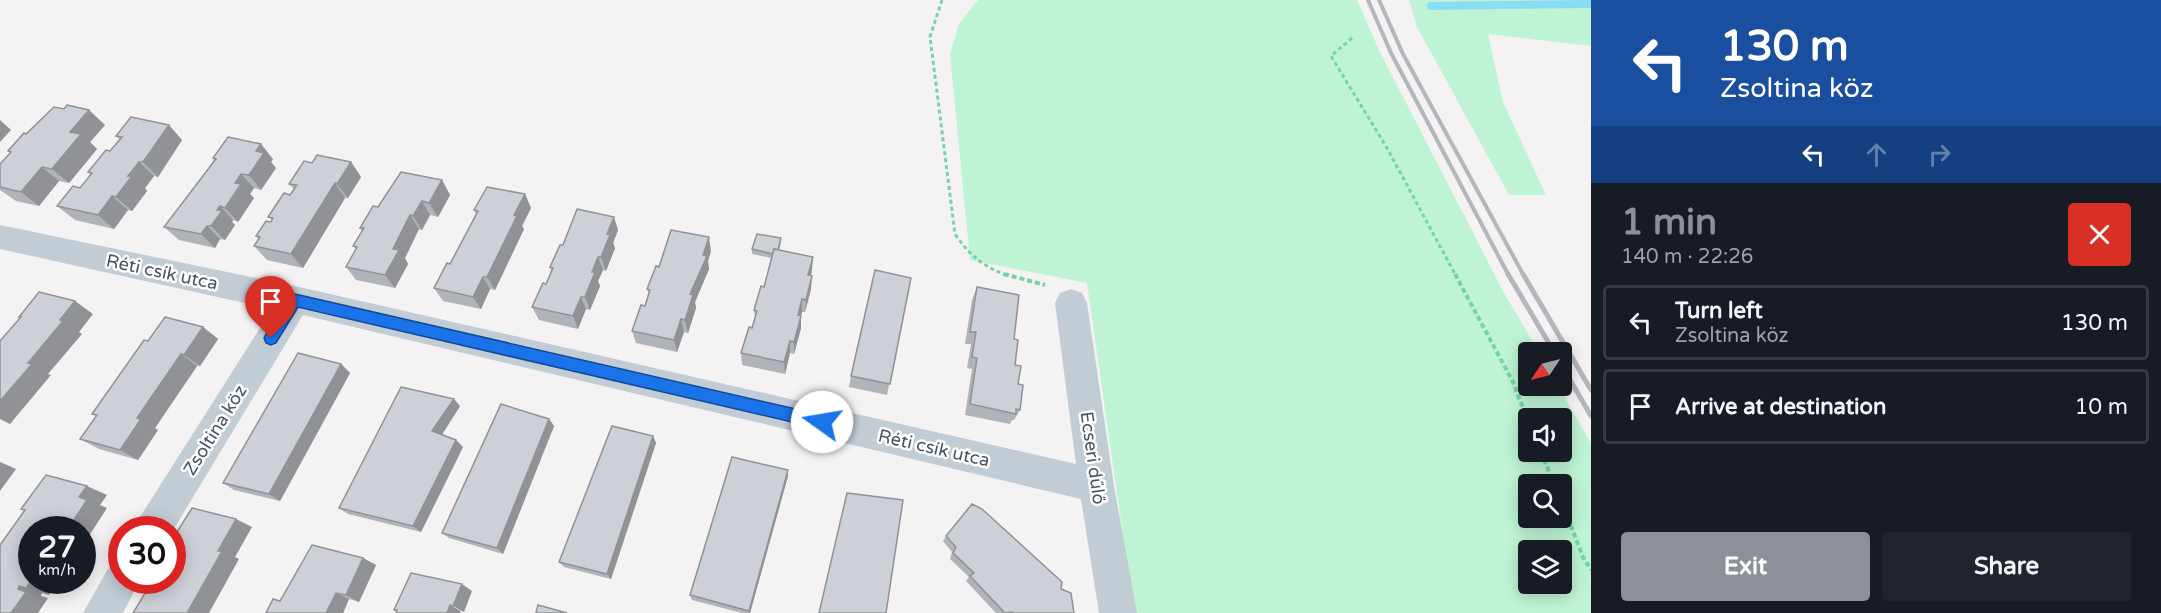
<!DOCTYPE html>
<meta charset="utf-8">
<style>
body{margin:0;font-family:"Varela Round",sans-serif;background:#20242c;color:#f1f3f6;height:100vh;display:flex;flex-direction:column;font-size:22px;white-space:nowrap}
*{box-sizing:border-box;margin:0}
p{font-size:20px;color:#9ea1a6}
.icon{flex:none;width:33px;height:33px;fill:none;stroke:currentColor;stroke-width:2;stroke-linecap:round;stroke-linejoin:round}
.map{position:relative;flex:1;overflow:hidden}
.panel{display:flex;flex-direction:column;background:#171b24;width:570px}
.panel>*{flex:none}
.guide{background:#1a4fa0;color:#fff;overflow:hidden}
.needle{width:39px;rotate:235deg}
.controls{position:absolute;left:1518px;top:342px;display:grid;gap:12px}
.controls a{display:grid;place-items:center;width:54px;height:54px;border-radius:6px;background:#171b24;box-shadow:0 3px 15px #0003;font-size:30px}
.speed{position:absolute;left:18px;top:516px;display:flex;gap:12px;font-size:30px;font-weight:700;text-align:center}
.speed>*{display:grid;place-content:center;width:78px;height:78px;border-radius:50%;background:#171b24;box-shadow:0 3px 15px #0003;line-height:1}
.speed small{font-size:15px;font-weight:400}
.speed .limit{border:9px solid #d22;background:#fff;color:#111}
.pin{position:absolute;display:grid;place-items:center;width:51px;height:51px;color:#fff;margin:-62px -26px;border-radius:50% 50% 50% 0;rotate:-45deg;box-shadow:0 0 6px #0007}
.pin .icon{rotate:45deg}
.me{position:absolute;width:66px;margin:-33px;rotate:283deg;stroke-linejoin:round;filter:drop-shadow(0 0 4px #0008)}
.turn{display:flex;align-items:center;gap:21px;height:126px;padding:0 30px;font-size:27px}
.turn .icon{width:78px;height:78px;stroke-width:2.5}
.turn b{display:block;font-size:42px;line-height:51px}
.lanes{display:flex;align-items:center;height:57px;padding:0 30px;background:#0003;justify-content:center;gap:30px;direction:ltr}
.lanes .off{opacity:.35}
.round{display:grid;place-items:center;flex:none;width:63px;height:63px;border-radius:6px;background:#20242c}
.head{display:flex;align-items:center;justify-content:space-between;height:102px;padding:0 30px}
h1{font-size:36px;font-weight:700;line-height:45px;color:#8c9099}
.cta{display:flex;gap:12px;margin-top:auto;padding:12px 30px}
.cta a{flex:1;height:69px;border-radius:6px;background:#8c9099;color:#fff;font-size:24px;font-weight:700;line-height:69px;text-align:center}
.cta a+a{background:#20242c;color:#f1f3f6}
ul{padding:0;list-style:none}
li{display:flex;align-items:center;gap:18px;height:75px;margin:0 12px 9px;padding:0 18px;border:3px solid #363941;border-radius:6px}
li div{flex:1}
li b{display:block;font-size:22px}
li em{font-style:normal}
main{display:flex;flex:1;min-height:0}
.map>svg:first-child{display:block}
.green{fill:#bef4d4;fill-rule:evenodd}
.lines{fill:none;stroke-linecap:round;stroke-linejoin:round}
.stream{stroke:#88dcf4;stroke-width:8}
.path-far1{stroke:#73d5a6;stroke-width:3;stroke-dasharray:4 3;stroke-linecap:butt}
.path{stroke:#73d5a6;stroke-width:4;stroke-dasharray:5 3;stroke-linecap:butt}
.minor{fill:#c2ccd4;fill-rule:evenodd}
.rail-far1{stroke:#b3b7bc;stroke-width:4}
.rail{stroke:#b3b7bc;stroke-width:5}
.wall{fill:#b0b3b8}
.shaded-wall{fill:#909296}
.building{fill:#cdd0d6;stroke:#909296;stroke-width:1.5}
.route{fill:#1a73e8;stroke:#114b97;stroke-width:1.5}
.labels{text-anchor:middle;stroke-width:5;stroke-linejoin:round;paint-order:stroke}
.street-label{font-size:18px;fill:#485561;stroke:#fff}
</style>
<main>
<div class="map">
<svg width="1591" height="613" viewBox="0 0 1591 613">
<rect width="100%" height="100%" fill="#f4f2f2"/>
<g class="green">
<path d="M978,0H1357L1380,52L1504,293L1539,352H1528V386H1558L1591,443V613H1134L1087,283L970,260L950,54L959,24ZM1528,418H1562V452H1528ZM1528,484H1562V518H1528ZM1528,550H1562V584H1528Z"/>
<path d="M1409,0H1591V46L1488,34L1503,102L1546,195H1509L1417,27Z"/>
</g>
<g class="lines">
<path class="stream" d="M1431,6L1591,4"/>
<g class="path-far1">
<path d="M942,0L930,37L955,234C969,255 985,268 1009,276"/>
<path d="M1352,38L1331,56L1387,148L1456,276"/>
</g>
<g class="path">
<path d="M1004,274L1045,285"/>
<path d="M1455,274L1513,382L1528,421"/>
<path d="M1541,452L1554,484"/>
<path d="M1562,503L1583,557L1591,570"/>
</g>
<g class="minor">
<path d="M0,225L295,286L1076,464L1055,303L1060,293L1071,289L1082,293L1087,303L1114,486L1137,613H1099L1081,499L303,315L172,532V530H135L140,517L272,309L0,249Z"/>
<path d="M122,562V580H140L123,613H83L109,567Z"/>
</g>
<g class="rail-far1">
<path d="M1368,0L1391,53L1509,276"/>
<path d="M1379,0L1403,54L1524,276"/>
</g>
<g class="rail">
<path d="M1508,274L1554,352"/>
<path d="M1523,274L1591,390"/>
<path d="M1562,366L1591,416"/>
</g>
</g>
<g class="wall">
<path d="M105,125L90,142L97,149L69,183L59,181L39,206L16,201L0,190V164L10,153L8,151L26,134Z"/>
<path d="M116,136L182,140L158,177L154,176L145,188L147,191L132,211L128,210L114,229L75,220L57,206L80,188L91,175L88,172L110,151L120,140Z"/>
<path d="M213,158L273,159L271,162L276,168L261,190L254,188L250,194L254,198L238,222L233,220L232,222L235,225L225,240L220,239L215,248L179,240L164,227L214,160Z"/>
<path d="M351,162L361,177L348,198H345L303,268L267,260L254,246L259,240L256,236L271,222L272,220L268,217L290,195L294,189L289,184L312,163Z"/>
<path d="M442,180L450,195L438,217L430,215L422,230L419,229L405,258L408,264L395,288L356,280L346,267L356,249L353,246L362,231L360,228L378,207Z"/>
<path d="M525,194L531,208L522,226L524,229L495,290L490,289L481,309L443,301L434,288L450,264L476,214L474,210Z"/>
<path d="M618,230L613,243L615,248L606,271L603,270L598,281L600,286L590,310L586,309L578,329L539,320L532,307L546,284L551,271L550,267L563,245Z"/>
<path d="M781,243L779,250L812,270L811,276V289L805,312H802L801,316V328L794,354L790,353L785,374L742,365L741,353L752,328L755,319L754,310L764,287L771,258L752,254V249Z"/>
<path d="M711,251L708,261L709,269L695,302L696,308L688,333L684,332L677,352L636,343L632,331L645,306L649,294L647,289L659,267Z"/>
<path d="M911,278L887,395L849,387L851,376Z"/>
<path d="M977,287L1014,339L1015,365L1018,384L1020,410L1014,420H1012L1010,424L965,415L972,369L967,368L971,344H965L972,300Z"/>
<path d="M203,327L218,339L200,366H197L155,428L158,430L138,460L99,449L80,439L96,416L92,414L148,341Z"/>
<path d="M341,364L350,373L280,501L234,490L223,483Z"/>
<path d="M460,406L442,435L456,440L463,447L421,532L348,514L339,508Z"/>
<path d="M549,419L554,426L503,554L449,538L442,533Z"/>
<path d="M653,436L656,443L611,579L564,567L559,562Z"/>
<path d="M788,470V476L750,613H742L692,600L690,595Z"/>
<path d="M946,536L1061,589L1074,613H996L966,581L969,577L950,559L952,552L943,541Z"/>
<path d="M363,558L376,565L359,602L349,599L343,613H266L280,601Z"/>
</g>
<g class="shaded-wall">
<path d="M89,110L105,125L90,142L97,149L69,183L52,169L70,132Z"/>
<path d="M0,120L11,130L0,142Z"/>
<path d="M169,125L182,140L158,177L143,162Z"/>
<path d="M261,144L273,159L271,162L276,168L261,190L249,175L256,151Z"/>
<path d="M139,162L154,176L145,188L147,191L132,211L116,197L128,176Z"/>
<path d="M351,162L361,177L348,198L337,184Z"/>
<path d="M42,167L59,181L39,206L21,192Z"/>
<path d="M241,174L254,188L250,194L254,198L238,222L225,208L235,183Z"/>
<path d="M442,180L450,195L438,217L429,203Z"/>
<path d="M335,183L345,198L303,268L291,254Z"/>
<path d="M525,194L531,208L522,226L524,229L495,290L487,277L514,215Z"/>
<path d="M112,196L128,210L114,229L98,215Z"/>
<path d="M422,201L430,215L422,230L413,216Z"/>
<path d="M220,206L233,220L232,222L235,225L225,240L211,226L217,210Z"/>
<path d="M410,215L419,229L405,258L408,264L395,288L385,275L393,249Z"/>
<path d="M614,217L618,230L613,243L615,248L606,271L601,257L607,234Z"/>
<path d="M207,226L220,239L215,248L201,234Z"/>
<path d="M709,237L711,251L708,261L709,269L695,302L696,308L688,333L685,320L690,294Z"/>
<path d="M598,257L603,270L598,281L600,286L590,310L585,297L592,272Z"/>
<path d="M813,257L812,270L808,288V275Z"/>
<path d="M812,276L811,289L805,312L806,300Z"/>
<path d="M483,277L490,289L481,309L473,297Z"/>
<path d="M581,297L586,309L578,329L573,316Z"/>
<path d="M802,299V312L797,328L798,315Z"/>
<path d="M75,301L93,314L79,332L82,334L48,374L51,375L10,424L0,419V401Z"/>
<path d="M801,316V328L794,354V342Z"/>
<path d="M681,319L684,332L677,352L674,340Z"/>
<path d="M203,327L218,339L200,366L184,355Z"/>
<path d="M790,341V353L785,374L784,362Z"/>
<path d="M181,354L197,366L155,428L158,430L138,460L120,450L137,418Z"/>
<path d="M341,364L350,373L280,501L269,494Z"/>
<path d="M454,399L460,406L439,439L432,431Z"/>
<path d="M549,419L554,426L503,554L497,548Z"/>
<path d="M653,436L656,443L611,579L607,574Z"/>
<path d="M456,440L463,447L421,532L413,526Z"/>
<path d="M0,462L16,469L0,491Z"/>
<path d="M788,470V476L750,613H749V611Z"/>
<path d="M87,486L107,495L100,505L107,508L85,542L82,541V530H67L79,497Z"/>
<path d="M236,519L252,527L235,557L239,559L209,613H187L218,551Z"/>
<path d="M363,558L376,565L359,602L346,595Z"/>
<path d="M32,580H58L49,595L42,593L41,596L48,598L38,613H11L18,589L19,586Z"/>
<path d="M462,584L472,591L464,612L453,606Z"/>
<path d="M336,593L349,599L343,613H326Z"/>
<path d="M450,605L461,611L460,613H447Z"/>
</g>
<g class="building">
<path d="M67,105L89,110L70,132L81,134L52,169L42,167L21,192L0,187V164L11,152L8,151L24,133L26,134L54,107L64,109Z"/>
<path d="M131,117L169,125L143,162H139L128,176H132L116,197L112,196L98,215L57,206L73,186L80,188L92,173L88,172L106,150L110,151L122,137L116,136Z"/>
<path d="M228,137L261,144L256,151L264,153L249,175L241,174L235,183L241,184L225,208L220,206L217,210L222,211L211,226H207L201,234L164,227L216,159L213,158Z"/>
<path d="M317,155L351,162L337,184L335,183L291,254L254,246L260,237L256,236L266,221L271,222L273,218L268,217L284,193L290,195L297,185L289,184L304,161L312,163Z"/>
<path d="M401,172L442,180L429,203L422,201L413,216L410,215L393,249L399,250L385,275L346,267L357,247L353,246L364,228H360L373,206L378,207Z"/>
<path d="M487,187L525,194L514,215L517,216L487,277H483L473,297L434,288L447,263L450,264L478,211L474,210Z"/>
<path d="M577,209L614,217L607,234L610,235L601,257H598L592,272H595L585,297H581L573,316L532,307L543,283L546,284L553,268L550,267L560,245H563Z"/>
<path d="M671,230L709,237L703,255L707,256L690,294L693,295L685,320L681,319L674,340L632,331L641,305L645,306L650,290L647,289L656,266L659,267Z"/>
<path d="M757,234L781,238L778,250L774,249L773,254L752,249Z"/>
<path d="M774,249L813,257L808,275L812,276L806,300L802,299L798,315L801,316L794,342L790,341L784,362L741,353L749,327L752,328L757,311L754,310L761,286L764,287Z"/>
<path d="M875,270L911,278L890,384L851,376Z"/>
<path d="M977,287L1019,295L1014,339L1018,340L1015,365L1021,366L1018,384L1023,385L1020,410L1016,409V414L970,404L977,358L972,357L976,332H970Z"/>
<path d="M39,292L75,301L60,320L63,321L28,363L32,364L0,401V341L21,317H19Z"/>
<path d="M165,317L203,327L184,355L181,354L137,418L141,419L120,450L80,439L97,415L92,414L144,340L148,341Z"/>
<path d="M298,353L341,364L269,494L223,483Z"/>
<path d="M401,387L454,399L432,431L456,440L413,526L339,508Z"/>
<path d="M501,404L549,419L497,548L442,533Z"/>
<path d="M612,426L653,436L607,574L559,562Z"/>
<path d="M732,457L788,470L749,611L690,595Z"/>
<path d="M46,475L87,486L79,497L87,500L67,530H32V580L26,588L19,586L18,589L26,592L11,613H0V545L25,510L21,509Z"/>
<path d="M847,493L903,500L886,613H819Z"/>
<path d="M972,504L982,509L1062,582L1061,589L1071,593L1074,613H1013L1012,612L1005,613L970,576L974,573L953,553L956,547L946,536Z"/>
<path d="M192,508L236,519L218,551H222L187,613H133L153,580H172V547L174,545L172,544V540Z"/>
<path d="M312,545L363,558L346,595L336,593L326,613H266L273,599L280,601Z"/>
<path d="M411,573L462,584L453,606L450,605L447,613H396L397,610H394Z"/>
<path d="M538,605L567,613H536Z"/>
</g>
<path class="route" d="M295,294L822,415L827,417L829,422L827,427L822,429L298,307L276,343L271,345L266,343L264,338L266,334L290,296Z"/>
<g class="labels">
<g class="street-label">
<text transform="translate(162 272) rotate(12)" y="6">Réti csík utca</text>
<text transform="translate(215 430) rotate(-58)" y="6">Zsoltina köz</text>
<text transform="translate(934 448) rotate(13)" y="6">Réti csík utca</text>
<text transform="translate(1093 458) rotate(82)" y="6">Ecseri dűlő</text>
</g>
</g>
</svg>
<div class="controls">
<a><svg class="needle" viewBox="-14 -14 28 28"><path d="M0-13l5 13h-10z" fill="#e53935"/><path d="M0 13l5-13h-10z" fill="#9ea1a6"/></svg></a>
<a><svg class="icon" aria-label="sound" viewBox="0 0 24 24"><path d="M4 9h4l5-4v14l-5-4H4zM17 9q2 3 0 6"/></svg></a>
<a><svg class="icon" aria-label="search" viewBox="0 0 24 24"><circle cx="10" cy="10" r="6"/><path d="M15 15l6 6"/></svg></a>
<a><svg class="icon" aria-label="layers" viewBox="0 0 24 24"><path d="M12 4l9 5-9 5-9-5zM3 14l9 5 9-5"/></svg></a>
</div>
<div class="speed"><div>27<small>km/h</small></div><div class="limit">30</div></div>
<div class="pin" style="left:271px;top:338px;background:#d93025"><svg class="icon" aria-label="arrive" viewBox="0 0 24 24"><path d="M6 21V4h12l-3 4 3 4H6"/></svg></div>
<svg class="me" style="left:822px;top:422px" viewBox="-20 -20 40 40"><circle r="19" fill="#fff"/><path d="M0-13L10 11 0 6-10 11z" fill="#1a73e8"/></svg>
</div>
<section class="panel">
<div class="guide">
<div class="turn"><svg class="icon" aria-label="left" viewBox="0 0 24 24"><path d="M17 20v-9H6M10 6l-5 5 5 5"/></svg><div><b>130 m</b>Zsoltina köz</div></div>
<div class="lanes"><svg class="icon" aria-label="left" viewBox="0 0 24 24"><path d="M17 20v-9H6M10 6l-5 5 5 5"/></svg><svg class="icon off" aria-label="ahead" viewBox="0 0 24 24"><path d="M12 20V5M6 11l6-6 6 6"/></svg><svg class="icon off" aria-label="right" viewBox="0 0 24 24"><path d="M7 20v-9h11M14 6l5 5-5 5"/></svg></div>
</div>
<div class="head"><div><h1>1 min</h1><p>140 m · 22:26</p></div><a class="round" style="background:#d93025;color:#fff"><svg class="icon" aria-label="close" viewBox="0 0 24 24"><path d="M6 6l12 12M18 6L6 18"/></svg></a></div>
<ul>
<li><svg class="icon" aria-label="left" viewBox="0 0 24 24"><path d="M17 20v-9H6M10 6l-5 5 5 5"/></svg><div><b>Turn left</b><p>Zsoltina köz</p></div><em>130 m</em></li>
<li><svg class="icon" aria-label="arrive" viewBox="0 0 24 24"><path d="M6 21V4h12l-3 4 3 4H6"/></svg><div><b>Arrive at destination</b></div><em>10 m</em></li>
</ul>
<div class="cta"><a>Exit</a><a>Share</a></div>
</section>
</main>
